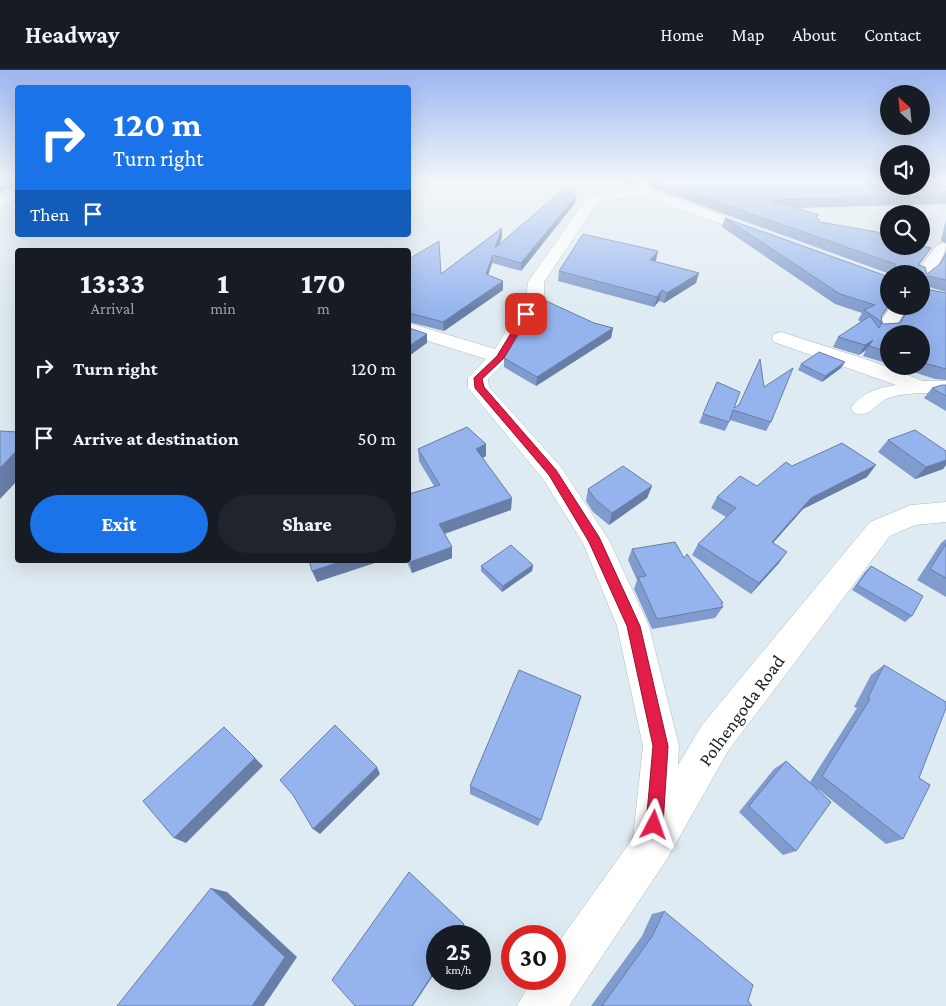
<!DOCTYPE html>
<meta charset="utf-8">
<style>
body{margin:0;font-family:"Crimson Pro",serif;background:#20242c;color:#f1f3f6;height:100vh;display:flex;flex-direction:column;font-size:19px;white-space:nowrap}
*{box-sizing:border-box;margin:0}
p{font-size:16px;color:#9ea1a6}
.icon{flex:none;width:28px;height:28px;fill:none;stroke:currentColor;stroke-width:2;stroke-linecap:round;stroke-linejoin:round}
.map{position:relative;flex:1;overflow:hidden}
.details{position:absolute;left:15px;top:178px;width:396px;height:315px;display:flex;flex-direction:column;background:#171b24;border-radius:5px;box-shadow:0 5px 20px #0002}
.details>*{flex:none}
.banner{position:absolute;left:15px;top:15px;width:396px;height:152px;border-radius:5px;box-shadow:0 5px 20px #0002;background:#1a73e8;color:#fff;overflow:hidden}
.needle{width:32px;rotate:333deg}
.buttons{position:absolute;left:880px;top:15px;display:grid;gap:10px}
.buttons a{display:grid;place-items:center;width:50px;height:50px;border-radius:50%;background:#171b24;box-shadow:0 5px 20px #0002;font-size:25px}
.speed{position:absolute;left:426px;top:855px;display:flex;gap:10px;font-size:25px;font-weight:700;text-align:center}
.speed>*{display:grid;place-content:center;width:65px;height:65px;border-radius:50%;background:#171b24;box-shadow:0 5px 20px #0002;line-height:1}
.speed small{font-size:12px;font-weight:400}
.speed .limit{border:8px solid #d22;background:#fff;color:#111}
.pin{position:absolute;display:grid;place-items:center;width:42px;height:42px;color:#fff;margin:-21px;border-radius:10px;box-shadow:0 2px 8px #0006}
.me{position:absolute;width:55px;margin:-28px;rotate:4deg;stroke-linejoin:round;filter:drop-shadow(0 0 4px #0008)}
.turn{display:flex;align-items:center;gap:18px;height:105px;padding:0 15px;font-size:22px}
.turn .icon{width:65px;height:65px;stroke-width:2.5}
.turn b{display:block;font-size:35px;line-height:42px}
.then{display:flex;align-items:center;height:48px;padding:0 15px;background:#0003;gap:10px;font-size:19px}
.eta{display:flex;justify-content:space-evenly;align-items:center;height:85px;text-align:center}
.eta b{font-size:30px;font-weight:800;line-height:35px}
.primary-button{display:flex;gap:10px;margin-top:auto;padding:10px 15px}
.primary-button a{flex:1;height:58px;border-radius:30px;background:#1a73e8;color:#fff;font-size:20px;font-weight:800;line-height:58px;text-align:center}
.primary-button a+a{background:#20242c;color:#f1f3f6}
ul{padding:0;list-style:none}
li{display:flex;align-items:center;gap:15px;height:70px;padding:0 15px}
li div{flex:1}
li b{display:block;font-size:19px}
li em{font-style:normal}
header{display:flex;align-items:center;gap:30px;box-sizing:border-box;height:70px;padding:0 25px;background:#171b24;border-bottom:1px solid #363941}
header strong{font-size:24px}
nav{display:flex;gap:28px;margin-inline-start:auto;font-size:18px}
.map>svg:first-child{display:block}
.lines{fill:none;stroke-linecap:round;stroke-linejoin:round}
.minor-casing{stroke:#afbcc2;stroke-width:1}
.minor{fill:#fff;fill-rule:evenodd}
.wall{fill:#809bcd}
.shaded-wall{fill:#687ea7}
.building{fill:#95b4ee;stroke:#687ea7}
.route{fill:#e11d48;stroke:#92132f}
.labels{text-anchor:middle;stroke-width:4.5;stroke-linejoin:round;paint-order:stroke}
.near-street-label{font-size:19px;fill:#212628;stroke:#fff}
</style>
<header>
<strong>Headway</strong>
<nav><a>Home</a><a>Map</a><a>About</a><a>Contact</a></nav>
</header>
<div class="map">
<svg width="946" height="936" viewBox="0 0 946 936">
<rect width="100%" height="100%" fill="#dfebf2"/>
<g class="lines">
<defs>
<g id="minor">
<path d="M631,110H643L652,120L764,160L766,163L759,167L754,166L644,126L602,131L593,139L544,212V229L510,287L488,309L489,317L561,397L609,470L649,556L679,676L678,695L702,655L870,452L911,435L946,432V452L915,455L890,466L728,681L667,789L569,936H517L532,909H555V877L633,768L643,676L617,556L583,473L543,409L468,318V308L486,289L409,265V253L495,279L526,229L528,212L583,133L593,125L639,119Z"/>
<path d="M921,110L946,111V119L919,116H921Z"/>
<path d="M18,118V128L0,137V127Z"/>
<path d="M942,173L946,174C946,185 932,208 921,211V204H914L937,175Z"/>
<path d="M891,236H909L892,262H878L876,258Z"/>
<path d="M781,262L874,292L923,311H946V323C930,323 898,322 884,330C873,338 869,347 854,343L851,338C862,322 878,318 896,315L774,272L772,268L774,264Z"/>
</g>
</defs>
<use href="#minor" class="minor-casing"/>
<use href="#minor" class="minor"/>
</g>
<g class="wall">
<path d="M612,110H637L635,117Z"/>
<path d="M644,110H889L946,121V134L796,138L817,149L820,152L931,178L919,195L927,204L939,195L946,181V222L926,216V219L946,223V310L935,309L895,296H921V264H889V294L863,286L866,280L859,285L833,277L838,267L861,252L858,250L862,243L835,234L722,157L725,148L889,207L881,248L882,252L879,258L882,252L884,254L899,253L909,236H921V204H890L653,118Z"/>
<path d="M921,110H946V119L921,111Z"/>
<path d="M575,133L521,201L492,193L488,205L503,220L444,261L409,252V189L441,204L502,158V167L499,175Z"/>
<path d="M946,149V173L941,171Z"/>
<path d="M658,181L656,190L655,192L696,213L664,233L659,231L654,237L558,211L559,201Z"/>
<path d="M594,253L613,258L611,268L536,316L504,297V288Z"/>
<path d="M801,294L841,298L822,312L798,300Z"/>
<path d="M717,312L734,338L764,317L771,352L766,361L730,350L725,361L699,353Z"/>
<path d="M946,315V341L924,328L932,318Z"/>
<path d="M888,370L946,381V395L943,399L915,409L878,382Z"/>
<path d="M486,374V386L483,388L511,440L445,464L452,477V488L412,503L406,490H409V424L434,416L419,391L418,379Z"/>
<path d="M792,396L867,407L803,439L773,473L779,493L751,524L692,485L698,474L726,447L711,438L717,427L757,416Z"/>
<path d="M652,416L647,428L609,455L593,442L586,431L588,419Z"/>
<path d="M946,469V527L917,510L941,473Z"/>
<path d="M632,479L684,488L723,537L715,548L652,559L634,519L637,510L628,490Z"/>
<path d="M533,495L532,501L502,522L481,501V496Z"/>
<path d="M871,496L912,546L905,552L852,520L865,502Z"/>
<path d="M884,595L919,708L903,769L886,774L818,719L796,781L783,785L739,742L774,699L786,691L810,712L857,638L854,637L871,605Z"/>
<path d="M470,716L541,750L538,756L470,724Z"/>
<path d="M664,841L748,931L752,936H591L642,866L652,844Z"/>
</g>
<g class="shaded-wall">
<path d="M11,110H18V114L0,122V114Z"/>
<path d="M576,126L575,133L521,201V193Z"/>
<path d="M502,158V167L495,187V178Z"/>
<path d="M658,181L656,190L647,200L650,190Z"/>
<path d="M493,185L492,193L486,212V204Z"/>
<path d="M699,203L696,213L664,233L667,223Z"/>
<path d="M503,211V220L444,261L443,252Z"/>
<path d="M662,220L659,231L654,237L657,227Z"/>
<path d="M613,258L611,268L536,316L537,307Z"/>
<path d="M427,264V273L409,286V276Z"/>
<path d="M873,270L866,280L859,285L865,275Z"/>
<path d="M845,292L841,298L822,312L825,306Z"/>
<path d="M486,374V386L476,391V379Z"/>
<path d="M18,379V410L0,429V398Z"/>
<path d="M946,390V395L943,399L915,409L926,397Z"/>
<path d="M876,395L867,407L803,439L764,483L772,472L811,428Z"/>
<path d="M652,416L647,428L609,455L612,443Z"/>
<path d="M512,428L511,440L440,465L439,454Z"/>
<path d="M452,477V488L412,503L410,492Z"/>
<path d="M787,482L779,493L751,524L759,513Z"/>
<path d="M346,490H384L317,512L312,501Z"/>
<path d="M533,495L532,501L502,522L503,516Z"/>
<path d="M224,657L263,696L186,773L174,768Z"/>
<path d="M377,697L380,704L320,764L313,759Z"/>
<path d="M211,818L227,822L297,887L264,936H252Z"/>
<path d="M464,854V855L457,866H456Z"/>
<path d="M438,896V898L413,936H412Z"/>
</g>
<g class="building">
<path d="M0,110H11L0,114Z"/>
<path d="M654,110H889V116H921V113L946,121V126L771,130L819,145L816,147L820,152L877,162L889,166V176H921L931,178L918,195L925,197L927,204L941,193L946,184V210L928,206L925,208L926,219L946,223V299L921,292V264H889V282L869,276L873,270L865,275L838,267L870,246L879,258L882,252L884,254L900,253L910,236H921V204H896L895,194Z"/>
<path d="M566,117L576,126L521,193L493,185L486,204L503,211L443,252L409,243V189L439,171L441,204L502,158L495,178Z"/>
<path d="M725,148L889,207V235L881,247L882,252L864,240L875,235L840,224Z"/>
<path d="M583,164L658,181L650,190L699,203L667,223L662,220L657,227L559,201Z"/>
<path d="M542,229L594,253L613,258L537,307L504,288Z"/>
<path d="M409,258L427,264L409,276Z"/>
<path d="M819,282L845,292L825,306L801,294Z"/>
<path d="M760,289L764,317L793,298L771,352L733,340L729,352L703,344L717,312L740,322L734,338L739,335Z"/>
<path d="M942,315H946V326L932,318Z"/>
<path d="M467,357L486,374L476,379L512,428L439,454L452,477L410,492L409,489V424L440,415L418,379Z"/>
<path d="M915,360L946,381V390L926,397L888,370Z"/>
<path d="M0,361L18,362V379L0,398Z"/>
<path d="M842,373L876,395L811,428L772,472L787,482L759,513L698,474L736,438L717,427L740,406L757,416L786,392L792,396Z"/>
<path d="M623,396L652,416L612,443L596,430L588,419Z"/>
<path d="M675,472L684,488L687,484L723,533H721L723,537L657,549L638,507L646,506L632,479Z"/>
<path d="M946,474V508L930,499Z"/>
<path d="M511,475L533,495L503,516L481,496Z"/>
<path d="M309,490H346L312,501Z"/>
<path d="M871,496L923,526L912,546L857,515Z"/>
<path d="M884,595L946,632V638L919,708L930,715L903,769L822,706L870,629L868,628Z"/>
<path d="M519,600L581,626L541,750L470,716Z"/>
<path d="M335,655L377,697L313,759L293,725L280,710Z"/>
<path d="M224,657L255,688L174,768L143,731Z"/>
<path d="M786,691L831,732L796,781L749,736Z"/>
<path d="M409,802L464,854L456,866H438V896L412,936H355L332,910Z"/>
<path d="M211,818L285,887L252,936H117Z"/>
<path d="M664,841L753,915L748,931L752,936H602L653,865Z"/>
</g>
<linearGradient id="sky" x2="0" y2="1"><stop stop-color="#9cb6f0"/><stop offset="0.46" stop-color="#f1f6f9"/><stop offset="1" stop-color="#f1f6f9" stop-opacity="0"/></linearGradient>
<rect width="946" height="241" fill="url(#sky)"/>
<path class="route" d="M524,242L530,244L503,289L482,309L484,317L556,400L599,467L640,556L668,676L663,755L660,761L654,763L649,761L646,755L653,676L627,556L589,472L549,405L475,318L474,308L497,286Z"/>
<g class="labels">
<g class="near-street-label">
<text transform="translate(741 640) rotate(-54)" y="7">Polhengoda Road</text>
</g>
</g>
</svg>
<div class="buttons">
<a><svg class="needle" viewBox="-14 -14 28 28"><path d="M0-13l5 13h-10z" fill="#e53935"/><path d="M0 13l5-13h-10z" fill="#9ea1a6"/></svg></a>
<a><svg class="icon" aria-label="sound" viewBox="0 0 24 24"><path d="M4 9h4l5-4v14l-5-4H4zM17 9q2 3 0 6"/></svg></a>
<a><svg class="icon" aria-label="search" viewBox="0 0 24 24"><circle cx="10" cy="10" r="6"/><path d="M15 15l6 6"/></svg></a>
<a>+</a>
<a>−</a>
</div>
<div class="speed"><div>25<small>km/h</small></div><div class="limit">30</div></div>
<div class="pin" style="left:526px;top:244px;background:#d93025"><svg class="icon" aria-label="arrive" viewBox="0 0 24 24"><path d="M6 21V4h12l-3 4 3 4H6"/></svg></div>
<svg class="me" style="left:654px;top:755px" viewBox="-20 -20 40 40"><path d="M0-17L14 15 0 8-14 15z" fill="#e11d48" stroke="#fff" stroke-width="4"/></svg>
<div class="banner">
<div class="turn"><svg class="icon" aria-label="right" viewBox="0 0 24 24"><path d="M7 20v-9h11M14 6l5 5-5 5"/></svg><div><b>120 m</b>Turn right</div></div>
<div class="then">Then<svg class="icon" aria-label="arrive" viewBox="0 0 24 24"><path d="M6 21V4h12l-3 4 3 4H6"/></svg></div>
</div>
<section class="details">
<div class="eta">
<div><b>13:33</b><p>Arrival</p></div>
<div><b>1</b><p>min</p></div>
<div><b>170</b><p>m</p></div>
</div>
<ul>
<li><svg class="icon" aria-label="right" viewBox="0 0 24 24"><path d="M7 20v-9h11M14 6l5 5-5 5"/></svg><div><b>Turn right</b></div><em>120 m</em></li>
<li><svg class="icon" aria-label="arrive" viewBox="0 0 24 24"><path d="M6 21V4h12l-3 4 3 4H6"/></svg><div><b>Arrive at destination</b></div><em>50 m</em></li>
</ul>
<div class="primary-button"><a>Exit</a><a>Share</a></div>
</section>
</div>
